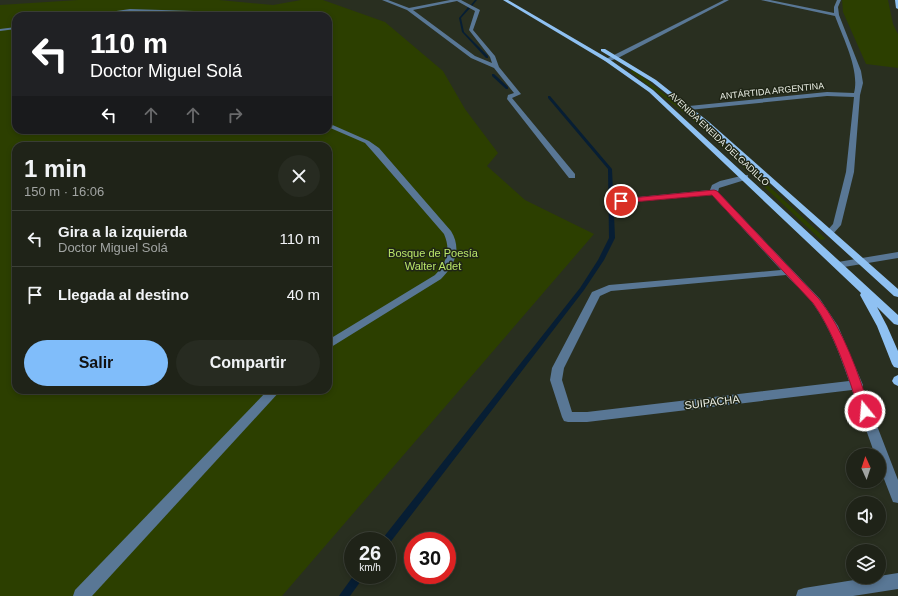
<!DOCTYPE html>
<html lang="es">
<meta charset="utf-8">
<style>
body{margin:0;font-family:Helvetica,sans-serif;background:#272b21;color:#f1f3f6;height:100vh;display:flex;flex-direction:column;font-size:15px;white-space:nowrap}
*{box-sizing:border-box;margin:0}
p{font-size:13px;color:#a1a4a2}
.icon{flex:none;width:22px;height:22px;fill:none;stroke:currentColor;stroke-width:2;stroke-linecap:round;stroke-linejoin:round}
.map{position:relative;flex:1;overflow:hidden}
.details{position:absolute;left:12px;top:142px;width:320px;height:252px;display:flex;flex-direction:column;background:#1f2318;border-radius:12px;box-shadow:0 2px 6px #0003,0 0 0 1px #3c4037}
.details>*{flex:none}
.guide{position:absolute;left:12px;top:12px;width:320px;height:122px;border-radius:12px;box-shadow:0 2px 6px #0003,0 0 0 1px #3c4037;background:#202124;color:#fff;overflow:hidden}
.needle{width:26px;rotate:357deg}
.buttons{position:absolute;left:846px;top:448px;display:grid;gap:8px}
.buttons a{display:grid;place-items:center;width:40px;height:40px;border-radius:50%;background:#1f2318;box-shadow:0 2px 6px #0003,0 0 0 1px #3c4037;font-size:20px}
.speed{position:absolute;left:344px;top:532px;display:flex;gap:8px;font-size:20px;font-weight:700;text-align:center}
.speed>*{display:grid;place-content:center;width:52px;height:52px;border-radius:50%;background:#1f2318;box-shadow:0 2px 6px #0003,0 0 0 1px #3c4037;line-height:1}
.speed small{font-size:10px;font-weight:400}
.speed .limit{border:6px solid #d22;background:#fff;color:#111}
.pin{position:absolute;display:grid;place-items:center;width:34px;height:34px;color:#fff;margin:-17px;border:2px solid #fff;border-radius:50%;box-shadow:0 1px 4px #0007}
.me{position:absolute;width:44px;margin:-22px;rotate:343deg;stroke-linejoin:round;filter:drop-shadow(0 0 3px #0008)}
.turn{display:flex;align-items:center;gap:14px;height:84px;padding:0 12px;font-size:18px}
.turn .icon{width:52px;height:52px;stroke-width:2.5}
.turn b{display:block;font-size:28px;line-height:34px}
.lanes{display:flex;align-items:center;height:38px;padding:0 12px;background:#0003;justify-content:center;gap:20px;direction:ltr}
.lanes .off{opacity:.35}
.round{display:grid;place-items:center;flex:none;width:42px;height:42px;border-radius:21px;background:#272b21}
.summary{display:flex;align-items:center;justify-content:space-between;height:68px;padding:0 12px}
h1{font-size:24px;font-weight:700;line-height:30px}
.button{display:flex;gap:8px;margin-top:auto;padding:8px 12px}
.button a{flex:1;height:46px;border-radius:24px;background:#80bdfa;color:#111;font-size:16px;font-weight:700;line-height:46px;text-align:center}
.button a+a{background:#272b21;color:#f1f3f6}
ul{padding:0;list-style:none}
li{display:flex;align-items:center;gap:12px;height:56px;padding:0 12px;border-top:1px solid #3c4037}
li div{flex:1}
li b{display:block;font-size:15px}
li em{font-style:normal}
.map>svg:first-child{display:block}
.green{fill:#2c3f00;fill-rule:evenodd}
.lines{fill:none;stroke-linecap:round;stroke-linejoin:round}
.stream{fill:#071e34;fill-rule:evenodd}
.minor{fill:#597795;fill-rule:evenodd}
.major{fill:#8fc1f2;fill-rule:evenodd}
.route{fill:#e11d48;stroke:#92132f}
.labels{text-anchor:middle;stroke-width:3;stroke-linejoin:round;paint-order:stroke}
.far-street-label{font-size:9px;fill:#eaeee4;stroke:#1f2516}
.park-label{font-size:11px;fill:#b9e569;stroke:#1f2516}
.street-label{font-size:11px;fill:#eaeee4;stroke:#1f2516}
</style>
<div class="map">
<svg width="898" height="596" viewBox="0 0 898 596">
<rect width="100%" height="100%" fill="#292f20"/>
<g class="green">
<path d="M78,0H219L273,5L301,0H323L385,22L443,71L465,109L498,153L487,166L525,200L594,234L282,596H0V5ZM16,16H328V130H16ZM16,146H328V390H16Z"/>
<path d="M842,0H888L893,24L898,34V68L866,64L843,12Z"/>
<path d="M633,70L694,117L826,239L821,240L691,118L630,71Z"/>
</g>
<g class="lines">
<g class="stream">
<path d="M475,0H477L472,6H470Z"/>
<path d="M469,6L471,7L461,18L464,32L488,56V58H486L462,32L459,18Z"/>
<path d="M492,74H494L508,87V89H506L492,76Z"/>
<path d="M548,96H550L612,169L615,238L604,260L584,290L389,544L387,545V541H382L383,538L580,288L598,260L609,238L608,169L548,98Z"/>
<path d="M354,575H365L363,578L350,596H339L341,593Z"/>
</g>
<g class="minor">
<path d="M382,0H388L409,8L450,0H461L480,10L473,30L495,56L499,67L521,94L512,98L575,174V178H569L507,99L508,95L514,93L494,68L471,58L407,10ZM457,1L475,11L469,30L490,57L492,63L475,56L413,10Z"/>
<path d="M724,0H729L618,58L607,62L604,60Z"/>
<path d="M761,0H770L834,13V7L837,0H841L838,7L839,15L861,71L863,83L860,95L854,172L841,225L833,234L830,235L826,232L833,224L846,172L854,97L827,96L689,110L686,108L689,106L827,92L854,93C860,70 843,38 835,16Z"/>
<path d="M130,9L226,12L259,16L130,11L95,16H82Z"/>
<path d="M16,27V29L0,31V29Z"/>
<path d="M328,123L369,141L379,148L451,231C462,249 455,265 441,279L328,349V340L435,275C447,262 451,250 444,234L373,152L365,143L328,127Z"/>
<path d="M745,175H748V179L719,188L718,192L820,299L838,326L863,385L862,387L898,480V503L893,502L891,497L879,466V455H875L852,390L587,422H568L564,421L562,417L550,380L552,368L592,292L609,285L781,270L712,195L621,203H618V199L710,190L712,185L720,181ZM786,275C795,285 806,294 814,305C830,328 840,355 849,381L587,412H572L562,380L564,368L600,296L611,291Z"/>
<path d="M898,252V258L838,268L833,265L838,262Z"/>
<path d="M268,390H281L92,596H73L75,590Z"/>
<path d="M898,573V589L853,596H796L798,590L804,588Z"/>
</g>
<g class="major">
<path d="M503,0H508L609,59L653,90L898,315V325L894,324L877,307L887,326L898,351V368L894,367L892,364L877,326L860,295L861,293L649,92L605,61Z"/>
<path d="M895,0H898V9L896,8Z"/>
<path d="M601,49H605L656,80L709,122L898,289V297L894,296L705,124L652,82L601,51Z"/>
<path d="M898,375V386L894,384L892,381L894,377Z"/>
</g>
</g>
<path class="route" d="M714,190L717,191L819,299C843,329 859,374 870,411L869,414L865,416L861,414L859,411C849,377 834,332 813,303L712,195L621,203L617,201L621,199Z"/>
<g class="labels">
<g class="far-street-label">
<text transform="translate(772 91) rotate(-6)" y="3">ANTÁRTIDA ARGENTINA</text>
<text transform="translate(719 139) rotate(43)" y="3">AVENIDA ENEIDA DELGADILLO</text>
</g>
<g class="park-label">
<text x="433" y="257">Bosque de Poesía<tspan x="433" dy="13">Walter Adet</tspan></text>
</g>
<g class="street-label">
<text transform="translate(712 402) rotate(-7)" y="4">SUIPACHA</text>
</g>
</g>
</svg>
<div class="buttons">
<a><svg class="needle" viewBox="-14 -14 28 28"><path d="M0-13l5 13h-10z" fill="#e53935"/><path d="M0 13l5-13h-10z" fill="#a1a4a2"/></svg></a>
<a><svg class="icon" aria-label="sound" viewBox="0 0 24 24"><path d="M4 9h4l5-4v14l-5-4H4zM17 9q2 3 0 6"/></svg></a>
<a><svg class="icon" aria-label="layers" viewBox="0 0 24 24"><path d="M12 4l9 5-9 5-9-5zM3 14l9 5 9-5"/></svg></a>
</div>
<div class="speed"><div>26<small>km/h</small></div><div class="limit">30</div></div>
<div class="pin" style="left:621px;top:201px;background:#d93025"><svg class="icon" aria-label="arrive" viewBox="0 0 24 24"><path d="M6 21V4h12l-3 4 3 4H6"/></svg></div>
<svg class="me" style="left:865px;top:411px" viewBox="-20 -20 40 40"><circle r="17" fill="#e11d48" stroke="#fff" stroke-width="3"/><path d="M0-11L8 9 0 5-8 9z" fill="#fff"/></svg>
<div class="guide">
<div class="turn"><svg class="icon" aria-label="left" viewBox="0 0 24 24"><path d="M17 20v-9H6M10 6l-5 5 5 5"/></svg><div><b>110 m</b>Doctor Miguel Solá</div></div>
<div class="lanes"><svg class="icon" aria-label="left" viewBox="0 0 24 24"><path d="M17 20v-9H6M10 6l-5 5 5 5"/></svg><svg class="icon off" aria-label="ahead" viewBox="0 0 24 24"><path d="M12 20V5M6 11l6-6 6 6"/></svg><svg class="icon off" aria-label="ahead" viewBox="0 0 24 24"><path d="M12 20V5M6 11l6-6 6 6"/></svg><svg class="icon off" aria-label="right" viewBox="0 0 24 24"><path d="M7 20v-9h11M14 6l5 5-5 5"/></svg></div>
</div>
<section class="details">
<div class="summary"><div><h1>1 min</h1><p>150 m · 16:06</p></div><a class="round"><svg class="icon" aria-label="close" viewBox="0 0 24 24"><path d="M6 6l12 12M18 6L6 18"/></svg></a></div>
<ul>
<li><svg class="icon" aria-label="left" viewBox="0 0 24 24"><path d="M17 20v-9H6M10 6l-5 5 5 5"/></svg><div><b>Gira a la izquierda</b><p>Doctor Miguel Solá</p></div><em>110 m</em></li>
<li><svg class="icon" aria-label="arrive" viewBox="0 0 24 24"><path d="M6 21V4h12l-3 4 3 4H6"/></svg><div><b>Llegada al destino</b></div><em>40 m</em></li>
</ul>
<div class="button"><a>Salir</a><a>Compartir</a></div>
</section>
</div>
